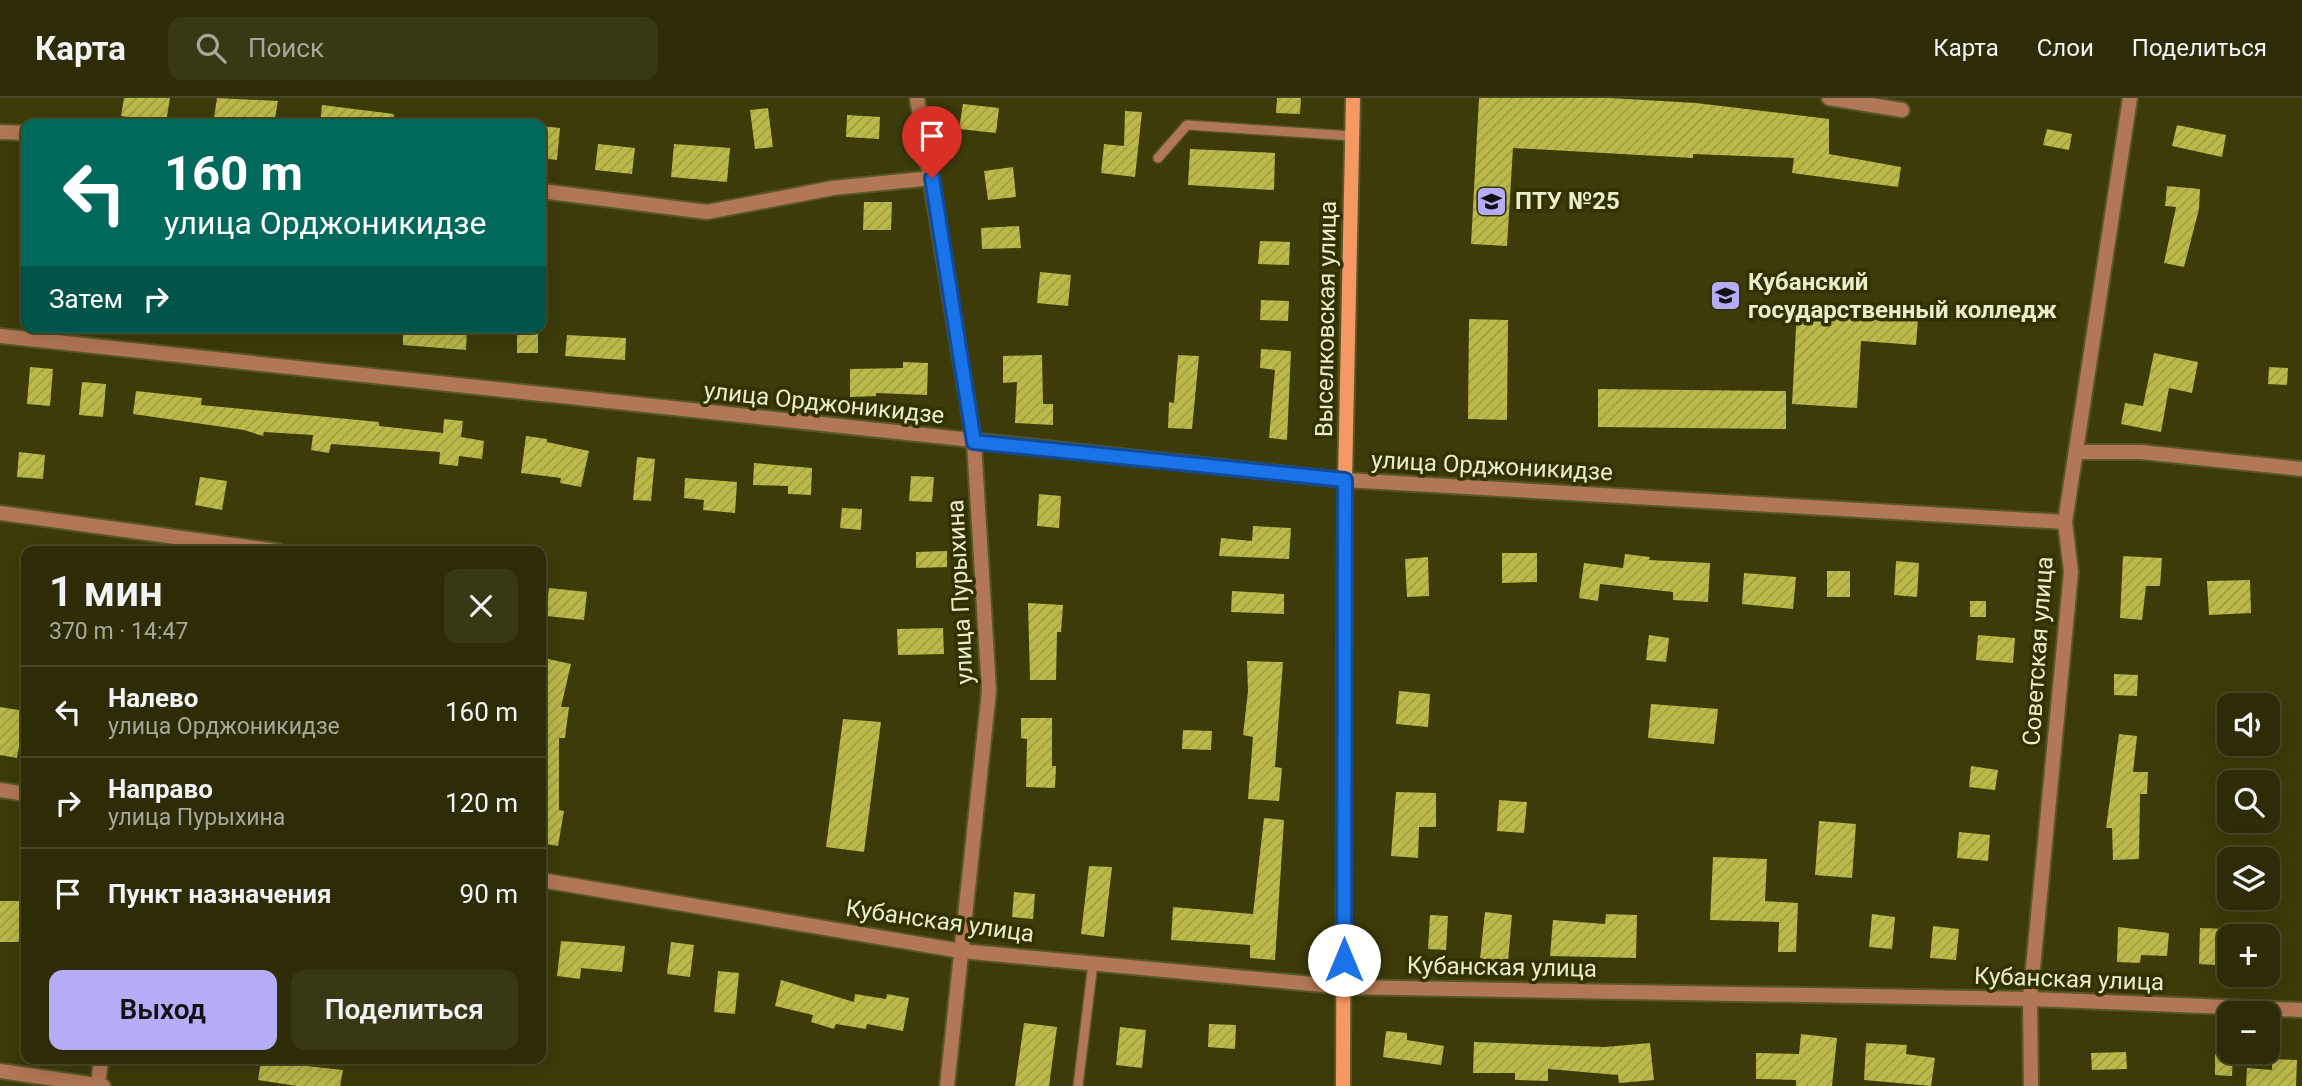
<!DOCTYPE html>
<html lang="ru">
<meta charset="utf-8">
<style>
body{margin:0;font-family:Roboto,sans-serif;background:#393815;color:#f1f3f6;height:100vh;display:flex;flex-direction:column;font-size:26px;white-space:nowrap}
*{box-sizing:border-box;margin:0}
p{font-size:23px;color:#a7a79b}
.icon{flex:none;width:38px;height:38px;fill:none;stroke:currentColor;stroke-width:2;stroke-linecap:round;stroke-linejoin:round}
.map{position:relative;flex:1;overflow:hidden}
.details{position:absolute;left:21px;top:448px;width:525px;height:518px;display:flex;flex-direction:column;background:#2d2c07;border-radius:14px;box-shadow:0 7px 28px #0002,0 0 0 2px #484828}
.details>*{flex:none}
.banner{position:absolute;left:21px;top:21px;width:525px;height:214px;border-radius:14px;box-shadow:0 7px 28px #0002,0 0 0 2px #484828;background:#00695c;color:#fff;overflow:hidden}
.tools{position:absolute;left:2217px;top:595px;display:grid;gap:14px}
.tools a{display:grid;place-items:center;width:63px;height:63px;border-radius:14px;background:#2d2c07;box-shadow:0 7px 28px #0002,0 0 0 2px #484828;font-size:35px}
.pin{position:absolute;display:grid;place-items:center;width:60px;height:60px;color:#fff;margin:-72px -30px;border-radius:50% 50% 50% 0;rotate:-45deg;box-shadow:0 0 7px #0007}
.pin .icon{rotate:45deg}
.me{position:absolute;width:77px;margin:-38px;rotate:0deg;stroke-linejoin:round;filter:drop-shadow(0 0 5px #0008)}
.turn{display:flex;align-items:center;gap:24px;height:147px;padding:0 28px;font-size:32px}
.turn .icon{width:91px;height:91px;stroke-width:2.5}
.turn b{display:block;font-size:49px;line-height:60px}
.then{display:flex;align-items:center;height:66px;padding:0 28px;background:#0003;gap:14px;font-size:26px}
.round{display:grid;place-items:center;flex:none;width:74px;height:74px;border-radius:14px;background:#393815}
.head{display:flex;align-items:center;justify-content:space-between;height:119px;padding:0 28px}
h1{font-size:42px;font-weight:600;line-height:52px}
.button{display:flex;gap:14px;margin-top:auto;padding:14px 28px}
.button a{flex:1;height:80px;border-radius:14px;background:#b5acf8;color:#111;font-size:28px;font-weight:600;line-height:80px;text-align:center}
.button a+a{background:#393815;color:#f1f3f6}
ul{padding:0;list-style:none}
li{display:flex;align-items:center;gap:21px;height:91px;padding:0 28px;border-top:2px solid #484828}
li div{flex:1}
li b{display:block;font-size:26px}
li em{font-style:normal}
header{display:flex;align-items:center;gap:42px;box-sizing:border-box;height:98px;padding:0 35px;background:#2d2c07;border-bottom:2px solid #484828}
header strong{font-size:33px}
nav{display:flex;gap:38px;margin-inline-start:auto;font-size:24px}
.search{width:490px;height:63px;background:#393815;display:flex;align-items:center;gap:18px;box-sizing:border-box;padding:0 24px;border-radius:14px;color:#a7a79b;font-size:26px}
.map>svg:first-child{display:block}
.building{fill:url(#building-hatch)}
.lines{fill:none;stroke-linecap:round;stroke-linejoin:round}
.lane-casing{stroke:#585728;stroke-width:12}
.street-casing{stroke:#585728;stroke-width:18}
.secondary-casing{stroke:#585728;stroke-width:18}
.lane{stroke:#b27756;stroke-width:9}
.street{stroke:#b27756;stroke-width:14}
.secondary{stroke:#f69863;stroke-width:14}
.route-casing{stroke:#114b97;stroke-width:18}
.route{stroke:#1a73e8;stroke-width:12}
.labels{text-anchor:middle;stroke-width:7;stroke-linejoin:round;paint-order:stroke}
.poi-label{font-size:24px;font-weight:bold;fill:#ebeccc;stroke:#323100;text-anchor:start}
.street-label{font-size:24px;fill:#ebeccc;stroke:#323100}
</style>
<header>
<strong>Карта</strong>
<div class="search"><svg class="icon" aria-label="search" viewBox="0 0 24 24"><circle cx="10" cy="10" r="6"/><path d="M15 15l6 6"/></svg>Поиск</div>
<nav><a>Карта</a><a>Слои</a><a>Поделиться</a></nav>
</header>
<div class="map">
<svg width="2302" height="988" viewBox="0 0 2302 988">
<defs>
<pattern id="building-hatch" width="6" height="6" patternUnits="userSpaceOnUse" patternTransform="scale(1.75)"><rect width="6" height="6" fill="#bbba48"/><path d="M-1 1l2-2M0 6l6-6M5 7l2-2" fill="none" stroke="#9e9d45"/></pattern>
</defs>
<rect width="100%" height="100%" fill="#3c3b09"/>
<g class="building">
<path d="M124,0H170L166,24L121,18Z"/>
<path d="M217,0L278,3L274,26H213Z"/>
<path d="M1277,0H1301L1300,16L1276,15Z"/>
<path d="M1479,0H1609L1696,5L1829,21V56L1901,69L1898,89L1792,75L1794,60L1693,56V60L1513,50L1507,148L1471,146Z"/>
<path d="M963,6L999,10L996,35L959,31Z"/>
<path d="M322,7L394,16L393,26H320Z"/>
<path d="M768,10L773,49L755,51L750,12Z"/>
<path d="M1125,13L1142,14L1135,79L1101,75L1104,46L1124,48Z"/>
<path d="M847,17L880,19L879,41L846,39Z"/>
<path d="M2177,27L2226,37L2222,59L2172,48Z"/>
<path d="M541,28L560,30L557,62L541,60Z"/>
<path d="M2047,31L2072,36L2069,52L2043,47Z"/>
<path d="M598,46L635,50L632,76L595,72Z"/>
<path d="M674,46L730,50L727,84L671,79Z"/>
<path d="M1190,51L1275,55L1274,92L1188,87Z"/>
<path d="M1013,69L1016,99L988,102L984,73Z"/>
<path d="M2167,88L2200,91L2199,111L2184,169L2164,165L2176,109L2165,108Z"/>
<path d="M864,104H892L891,132H863Z"/>
<path d="M1019,128L1021,150L982,151L981,130Z"/>
<path d="M1260,143L1290,144L1289,167L1258,166Z"/>
<path d="M1040,174L1071,177L1068,208L1037,205Z"/>
<path d="M1261,202L1289,203L1288,223L1260,222Z"/>
<path d="M1884,206L1919,208L1916,247L1861,243L1857,310L1792,306L1797,211L1884,216Z"/>
<path d="M1469,221L1508,222L1507,322L1468,321Z"/>
<path d="M403,229H467L466,252L403,247Z"/>
<rect x="517" y="231" width="21" height="24"/>
<path d="M567,237L626,240L625,262L565,258Z"/>
<path d="M1261,251L1291,253L1287,342L1269,340L1275,272L1260,270Z"/>
<path d="M2154,255L2198,264L2192,295L2169,290L2161,334L2121,326L2125,305L2143,308Z"/>
<path d="M1042,257L1043,306H1053V327L1015,325L1017,284L1003,285V258Z"/>
<path d="M1178,257L1199,258L1192,331L1168,330L1169,304L1174,305Z"/>
<path d="M903,264L928,265L927,297L876,295V298L850,299V271L903,270Z"/>
<path d="M30,269L53,271L50,308L27,306Z"/>
<path d="M2269,269L2288,270L2287,287L2268,286Z"/>
<path d="M82,284L106,286L103,319L79,317Z"/>
<path d="M1598,291L1786,293V331L1598,329Z"/>
<path d="M136,293L202,300L201,307L379,324V328L443,335L444,321L463,323L461,339L484,343L482,361L459,358L458,368L439,366L440,354L331,346L329,355L311,352L313,337L264,334L263,338L244,332L133,316Z"/>
<path d="M526,338L547,341V344L589,353L581,389L560,385L561,380L521,375Z"/>
<path d="M19,354L45,357L43,381L17,379Z"/>
<path d="M637,359L655,361L651,403L633,402Z"/>
<path d="M754,365L812,370L811,397L788,396V388L753,387Z"/>
<path d="M911,378L934,379L932,404L909,403Z"/>
<path d="M200,379L227,383L222,412L195,407Z"/>
<path d="M685,380L737,384L735,415L703,412L704,402L684,400Z"/>
<path d="M1039,396L1061,398L1059,430L1037,428Z"/>
<path d="M842,410L862,411L861,432L840,430Z"/>
<path d="M1253,428L1291,430L1289,461L1219,458L1221,440L1252,443Z"/>
<path d="M947,453V469L916,470V454Z"/>
<path d="M1502,455H1537V484L1502,485Z"/>
<path d="M1625,456L1650,459L1649,462L1710,465L1708,504L1673,502V494L1600,486L1598,503L1579,500L1584,465L1623,470Z"/>
<path d="M2123,458L2162,460L2160,488H2146L2142,522L2120,520Z"/>
<path d="M1428,459L1429,498L1407,499L1405,461Z"/>
<path d="M1896,463L1919,465L1917,499L1894,497Z"/>
<rect x="1827" y="473" width="23" height="26"/>
<path d="M1744,475L1796,479L1793,511L1742,506Z"/>
<path d="M2250,482L2251,515L2209,517L2207,483Z"/>
<path d="M549,490L587,494L584,522L546,518Z"/>
<path d="M1232,493L1284,496V516L1231,514Z"/>
<rect x="1970" y="503" width="16" height="16"/>
<path d="M1028,505L1063,507L1061,534H1057L1056,582H1030Z"/>
<path d="M943,530L944,556L898,557L897,531Z"/>
<path d="M1649,537L1669,540L1666,564L1646,562Z"/>
<path d="M1978,537L2015,540L2013,565L1976,562Z"/>
<path d="M544,560L571,566L561,609H569L565,640H559V712L564,713L558,748L541,745V572Z"/>
<path d="M1247,563L1283,564L1275,669L1282,670L1279,703L1248,701L1253,639L1243,637L1248,593Z"/>
<path d="M2114,576L2138,577L2137,598L2114,597Z"/>
<path d="M1399,593L1430,596L1428,629L1396,626Z"/>
<path d="M1651,606L1718,611L1714,646L1648,640Z"/>
<path d="M0,609L25,613L17,660L0,657Z"/>
<path d="M1021,620H1052V668H1056L1055,690L1026,689L1027,641L1021,640Z"/>
<path d="M843,621L881,624L864,754L826,749Z"/>
<path d="M1183,632L1212,633L1211,652L1182,651Z"/>
<path d="M2119,636L2137,638L2133,674H2148L2147,696H2140L2139,761L2113,762L2112,730H2106Z"/>
<path d="M1971,668L1998,672L1995,692L1969,689Z"/>
<path d="M1396,694L1436,695V729H1419L1418,760L1391,758Z"/>
<path d="M1499,702L1527,704L1524,735L1497,733Z"/>
<path d="M1264,720L1284,722L1275,862L1250,860V847L1171,842L1173,809L1253,816Z"/>
<path d="M1819,723L1856,726L1852,780L1815,777Z"/>
<path d="M1959,734L1990,737L1988,763L1957,760Z"/>
<path d="M1713,759L1767,761L1765,803L1798,805L1796,854H1778L1779,824L1710,822Z"/>
<path d="M1089,768L1112,769L1104,839L1081,836Z"/>
<path d="M1014,794L1035,796L1033,821L1012,819Z"/>
<rect x="0" y="803" width="25" height="41"/>
<path d="M1485,814L1512,817L1508,864L1480,861Z"/>
<path d="M1606,816L1637,817L1636,860L1550,858L1553,822L1605,826Z"/>
<path d="M1872,816L1895,819L1892,851L1869,849Z"/>
<path d="M1430,817L1448,818L1446,852L1428,851Z"/>
<path d="M1933,828L1959,831L1956,862L1930,860Z"/>
<path d="M2118,829L2169,835L2167,858L2141,857L2140,865L2117,864Z"/>
<path d="M2200,830L2230,831V868L2199,866Z"/>
<path d="M561,843L625,848L622,874L581,870L580,881L557,878Z"/>
<path d="M671,844L694,847L690,879L667,876Z"/>
<path d="M718,873L739,875L735,916L714,914Z"/>
<path d="M781,882L854,904L855,896L886,901L887,896L909,900L903,933L867,926L866,931L836,926L834,931L811,924L813,917L775,908Z"/>
<path d="M1024,925L1057,929L1049,988H1015Z"/>
<path d="M1209,926L1236,927L1235,951L1208,949Z"/>
<path d="M1120,929L1146,932L1142,970L1116,967Z"/>
<path d="M1386,933L1407,935V942L1444,948L1441,967L1383,959Z"/>
<path d="M1801,936L1837,940L1832,988H1796V982L1756,981V955L1799,956Z"/>
<path d="M1474,944L1605,949L1650,945L1654,982L1619,985L1618,977L1548,971V983L1515,982V975H1473Z"/>
<path d="M1866,945L1907,947L1906,956L1935,960L1931,988L1864,982Z"/>
<path d="M2126,954L2127,971L2092,972L2091,955Z"/>
<path d="M2215,956H2233L2232,978L2215,977Z"/>
<path d="M2272,961L2297,962L2296,988H2246L2247,970L2272,972Z"/>
<path d="M261,963L343,972L340,988H297L258,982Z"/>
</g>
<g class="lines">
<defs>
<g id="lane">
<path d="M1158,60L1187,27L1352,38"/>
<path d="M1078,988L1093,865"/>
</g>
<g id="street">
<path d="M917,0L974,344L989,593L947,988"/>
<path d="M1829,0L1902,12"/>
<path d="M0,34L26,35"/>
<path d="M541,93L707,114L833,90L932,80"/>
<path d="M0,238L1345,382L2065,424"/>
<path d="M2076,354H2141L2302,371"/>
<path d="M0,415L277,453"/>
<path d="M0,692L26,696"/>
<path d="M541,782L961,853L1344,889L2030,901L2302,912"/>
<path d="M0,973L103,988"/>
<path d="M98,987L101,961"/>
<path d="M2031,988L2030,901L2071,474L2065,424L2130,0"/>
</g>
<path id="secondary" d="M1343,988L1345,382L1353,0"/>
</defs>
<use href="#lane" class="lane-casing"/>
<use href="#street" class="street-casing"/>
<use href="#secondary" class="secondary-casing"/>
<use href="#lane" class="lane"/>
<use href="#street" class="street"/>
<use href="#secondary" class="secondary"/>
</g>
<g class="lines">
<defs>
<path id="route" d="M932,80L974,344L1345,382L1344,862"/>
</defs>
<use href="#route" class="route-casing"/>
<use href="#route" class="route"/>
</g>
<defs>
<symbol id="university-square" viewBox="-11 -11 22 22"><rect x="-9" y="-9" width="18" height="18" rx="4" fill="#b5acf8" stroke="#323100"/><path d="M0-5L7-2L0 1L-7-2ZM-4 1L0 2.5L4 1V4Q0 6-4 4Z" fill="#111"/></symbol>
</defs>
<g fill-rule="evenodd">
<use href="#university-square" x="1474" y="86" width="35" height="35"/>
<use href="#university-square" x="1708" y="180" width="35" height="35"/>
</g>
<g class="labels">
<g class="poi-label">
<text x="1515" y="111">ПТУ №25</text>
<text x="1748" y="192">Кубанский<tspan x="1748" dy="28">государственный колледж</tspan></text>
</g>
<g class="street-label">
<text transform="translate(1326 221) rotate(-89)" y="8">Выселковская улица</text>
<text transform="translate(824 305) rotate(6)" y="8">улица Орджоникидзе</text>
<text transform="translate(1492 368) rotate(3)" y="8">улица Орджоникидзе</text>
<text transform="translate(960 494) rotate(-93)" y="8">улица Пурыхина</text>
<text transform="translate(2038 553) rotate(-86)" y="8">Советская улица</text>
<text transform="translate(940 823) rotate(8)" y="8">Кубанская улица</text>
<text transform="translate(1502 869) rotate(1)" y="8">Кубанская улица</text>
<text transform="translate(2069 881) rotate(2)" y="8">Кубанская улица</text>
</g>
</g>
</svg>
<div class="tools">
<a><svg class="icon" aria-label="sound" viewBox="0 0 24 24"><path d="M4 9h4l5-4v14l-5-4H4zM17 9q2 3 0 6"/></svg></a>
<a><svg class="icon" aria-label="search" viewBox="0 0 24 24"><circle cx="10" cy="10" r="6"/><path d="M15 15l6 6"/></svg></a>
<a><svg class="icon" aria-label="layers" viewBox="0 0 24 24"><path d="M12 4l9 5-9 5-9-5zM3 14l9 5 9-5"/></svg></a>
<a>+</a>
<a>−</a>
</div>
<div class="pin" style="left:932px;top:80px;background:#d93025"><svg class="icon" aria-label="arrive" viewBox="0 0 24 24"><path d="M6 21V4h12l-3 4 3 4H6"/></svg></div>
<svg class="me" style="left:1344px;top:862px" viewBox="-20 -20 40 40"><circle r="19" fill="#fff"/><path d="M0-13L10 11 0 6-10 11z" fill="#1a73e8"/></svg>
<div class="banner">
<div class="turn"><svg class="icon" aria-label="left" viewBox="0 0 24 24"><path d="M17 20v-9H6M10 6l-5 5 5 5"/></svg><div><b>160 m</b>улица Орджоникидзе</div></div>
<div class="then">Затем<svg class="icon" aria-label="right" viewBox="0 0 24 24"><path d="M7 20v-9h11M14 6l5 5-5 5"/></svg></div>
</div>
<section class="details">
<div class="head"><div><h1>1 мин</h1><p>370 m · 14:47</p></div><a class="round"><svg class="icon" aria-label="close" viewBox="0 0 24 24"><path d="M6 6l12 12M18 6L6 18"/></svg></a></div>
<ul>
<li><svg class="icon" aria-label="left" viewBox="0 0 24 24"><path d="M17 20v-9H6M10 6l-5 5 5 5"/></svg><div><b>Налево</b><p>улица Орджоникидзе</p></div><em>160 m</em></li>
<li><svg class="icon" aria-label="right" viewBox="0 0 24 24"><path d="M7 20v-9h11M14 6l5 5-5 5"/></svg><div><b>Направо</b><p>улица Пурыхина</p></div><em>120 m</em></li>
<li><svg class="icon" aria-label="arrive" viewBox="0 0 24 24"><path d="M6 21V4h12l-3 4 3 4H6"/></svg><div><b>Пункт назначения</b></div><em>90 m</em></li>
</ul>
<div class="button"><a>Выход</a><a>Поделиться</a></div>
</section>
</div>
